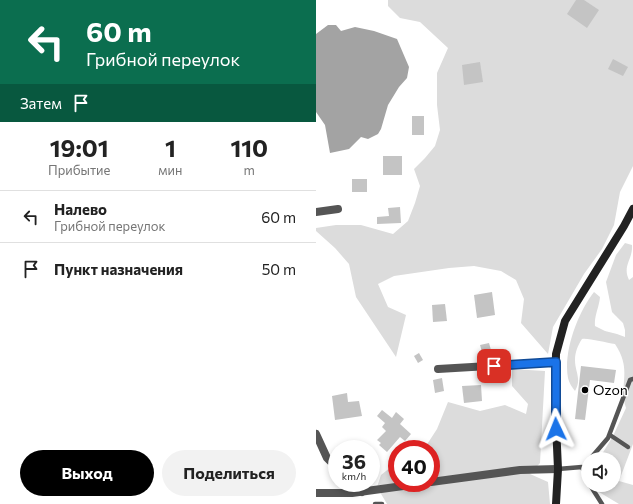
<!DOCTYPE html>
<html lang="ru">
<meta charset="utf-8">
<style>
body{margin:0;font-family:Commissioner,sans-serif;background:#f2f2f2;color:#222;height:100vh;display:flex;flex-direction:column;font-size:15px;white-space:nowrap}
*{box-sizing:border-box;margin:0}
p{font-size:13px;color:#767676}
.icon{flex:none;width:22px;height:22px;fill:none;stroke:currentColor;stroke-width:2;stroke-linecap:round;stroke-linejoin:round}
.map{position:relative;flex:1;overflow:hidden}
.sheet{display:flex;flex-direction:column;background:#fff;width:316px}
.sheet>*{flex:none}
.guide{background:#0b6e4f;color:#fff;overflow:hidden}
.controls{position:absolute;left:265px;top:452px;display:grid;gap:8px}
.controls a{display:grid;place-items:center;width:40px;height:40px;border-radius:50%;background:#fff;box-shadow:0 2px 6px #0003;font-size:20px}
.speed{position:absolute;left:12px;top:440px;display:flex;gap:8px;font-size:20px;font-weight:700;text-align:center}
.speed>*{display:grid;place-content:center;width:52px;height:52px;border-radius:50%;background:#fff;box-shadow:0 2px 6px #0003;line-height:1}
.speed small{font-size:10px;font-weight:400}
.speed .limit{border:6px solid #d22;background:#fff;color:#111}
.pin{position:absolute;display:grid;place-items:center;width:34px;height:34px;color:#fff;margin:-17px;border-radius:8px;box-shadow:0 2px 6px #0006}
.me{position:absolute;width:44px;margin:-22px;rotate:358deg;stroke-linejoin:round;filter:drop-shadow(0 0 3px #0008)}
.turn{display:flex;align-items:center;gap:14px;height:84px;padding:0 20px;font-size:18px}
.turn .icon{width:52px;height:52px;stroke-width:2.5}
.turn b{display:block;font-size:28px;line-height:34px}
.then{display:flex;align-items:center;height:38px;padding:0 20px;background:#0003;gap:8px;font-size:15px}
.eta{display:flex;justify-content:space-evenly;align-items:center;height:68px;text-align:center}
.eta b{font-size:24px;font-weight:700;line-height:28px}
.primary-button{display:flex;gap:8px;margin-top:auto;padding:8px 20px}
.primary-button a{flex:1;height:46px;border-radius:24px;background:#000;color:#fff;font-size:16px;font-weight:700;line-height:46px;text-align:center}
.primary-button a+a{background:#f2f2f2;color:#222}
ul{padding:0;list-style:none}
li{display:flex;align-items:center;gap:12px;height:52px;padding:0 20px;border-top:1px solid #e0e0e0}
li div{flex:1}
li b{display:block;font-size:15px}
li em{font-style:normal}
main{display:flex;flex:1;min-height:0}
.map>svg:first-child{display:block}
.green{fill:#dcdcdc}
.water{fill:#a3a3a3}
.building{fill:#c4c4c4}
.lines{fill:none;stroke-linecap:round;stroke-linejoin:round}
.lane{stroke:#555;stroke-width:4.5}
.street{stroke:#555;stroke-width:8}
.secondary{stroke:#222;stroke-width:8}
.route-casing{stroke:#114b97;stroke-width:10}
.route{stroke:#1a73e8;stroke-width:7}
.poi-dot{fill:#000;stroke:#fff;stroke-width:1.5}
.labels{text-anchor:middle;stroke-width:3;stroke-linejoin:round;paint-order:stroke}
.poi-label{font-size:14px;fill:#000;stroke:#fff;text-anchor:start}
</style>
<main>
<section class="sheet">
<div class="guide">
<div class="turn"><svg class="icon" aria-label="left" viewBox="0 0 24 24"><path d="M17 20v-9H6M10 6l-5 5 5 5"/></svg><div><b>60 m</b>Грибной переулок</div></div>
<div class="then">Затем<svg class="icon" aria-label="arrive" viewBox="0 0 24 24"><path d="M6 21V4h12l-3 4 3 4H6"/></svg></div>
</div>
<div class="eta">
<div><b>19:01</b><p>Прибытие</p></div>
<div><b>1</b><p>мин</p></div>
<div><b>110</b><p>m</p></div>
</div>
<ul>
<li><svg class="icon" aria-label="left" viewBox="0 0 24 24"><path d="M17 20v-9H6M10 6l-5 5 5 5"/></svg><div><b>Налево</b><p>Грибной переулок</p></div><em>60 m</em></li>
<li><svg class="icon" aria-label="arrive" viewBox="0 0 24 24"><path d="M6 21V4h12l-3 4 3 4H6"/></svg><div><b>Пункт назначения</b></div><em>50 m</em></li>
</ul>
<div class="primary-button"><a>Выход</a><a>Поделиться</a></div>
</section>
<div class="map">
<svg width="317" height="504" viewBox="0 0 317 504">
<rect width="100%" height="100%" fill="#fff"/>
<g class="green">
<path d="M72,0H317V166L304,192L298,225L286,249L268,274L237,327L232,354L205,323L208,299L200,280L185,271L158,266L133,268L78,276L62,284L72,307L90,315L80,357L40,297L33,264L19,248L0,231V228L20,225H45L77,234L92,221L99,203L104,186L98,169L109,158L119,146L124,130L121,105V73L132,48L104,22L84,18L72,6Z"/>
<path d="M309,243L316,245C317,260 306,265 313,280L317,277V444L303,481L317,485V504H303L283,492L279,485H298V459H283L297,436L310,408C302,384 317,371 299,344C290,343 273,338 266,339C262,345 259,352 259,360C259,372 266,379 259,391C256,387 253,383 252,378C247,352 262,312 278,292L284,297C283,308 278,316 279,326L289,331L301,334L309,337V330L307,323L296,312L290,282L300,255Z"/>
<path d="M196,369L229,371L224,463L214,474L232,482L234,504H71L61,487L65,475L80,463H81V483H115V449H108L121,429L132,402L164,411L189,405L210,414L212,404L196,386Z"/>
</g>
<path class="water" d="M12,25H20L25,31L39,27L58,31L81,39L93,67L91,78L83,87L72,105L65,129L62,134L52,139L45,137L33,149L14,153L9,125L0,112V34Z"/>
<g class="building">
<path d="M260,0H268L283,10L271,28L251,14Z"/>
<path d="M297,59L312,67L307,76L292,69Z"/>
<path d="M164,62L167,82L148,85L146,65Z"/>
<rect x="96" y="116" width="12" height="19"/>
<rect x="67" y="156" width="19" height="19"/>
<rect x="36" y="179" width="15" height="13"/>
<path d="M84,207L85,223L61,224V217L73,216L72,208Z"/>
<path d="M176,292L179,315L161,318L158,295Z"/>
<path d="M129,304L131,321L117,322L116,305Z"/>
<path d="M173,343L177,357L168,359L164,345Z"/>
<path d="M103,353L107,360L102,363L98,356Z"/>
<path d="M265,366L300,370L298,383L274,380L269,420L259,419Z"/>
<path d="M126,378L128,391L119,393L117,380Z"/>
<path d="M165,385L166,401L148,403L146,386Z"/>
<path d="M31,393L32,402L43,401L46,416L19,420L16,396Z"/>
<path d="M66,410L76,418L80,412L88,419L84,424L95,434L89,441L84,437L71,452L63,445L65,443L61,440L70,431L66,427L69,423L61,416Z"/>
</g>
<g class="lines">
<g class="lane">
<path d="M294,435L312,447"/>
<path d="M274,459L292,438L314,380L317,379"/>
<path d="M242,469L266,467L272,481"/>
<path d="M274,485L286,504"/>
<path d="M59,504H66"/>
</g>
<g class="street">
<path d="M0,212L22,209"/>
<path d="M122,369L240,362"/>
<path d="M0,434L11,458L21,468"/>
<path d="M115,482L204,470L242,469"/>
<path d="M37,483L46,492"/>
<path d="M0,493H36L109,483"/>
</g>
<path class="secondary" d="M240,504L242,469L239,402L240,354L249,321L308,226L317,209"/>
</g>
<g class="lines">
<defs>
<path id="route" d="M178,366L240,362V429"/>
</defs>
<use href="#route" class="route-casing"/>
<use href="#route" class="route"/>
</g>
<circle class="poi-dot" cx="269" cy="390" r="4"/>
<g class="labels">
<g class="poi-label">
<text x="277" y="395">Ozon</text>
</g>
</g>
</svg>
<div class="controls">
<a><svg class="icon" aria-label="sound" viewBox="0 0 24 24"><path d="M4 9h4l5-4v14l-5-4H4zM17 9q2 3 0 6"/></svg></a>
</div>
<div class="speed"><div>36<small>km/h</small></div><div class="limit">40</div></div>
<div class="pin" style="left:178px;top:366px;background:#d93025"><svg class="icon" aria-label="arrive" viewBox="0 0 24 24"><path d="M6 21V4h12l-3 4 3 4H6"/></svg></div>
<svg class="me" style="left:240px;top:429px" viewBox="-20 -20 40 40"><path d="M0-17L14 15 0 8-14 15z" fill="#1a73e8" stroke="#fff" stroke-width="4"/></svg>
</div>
</main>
